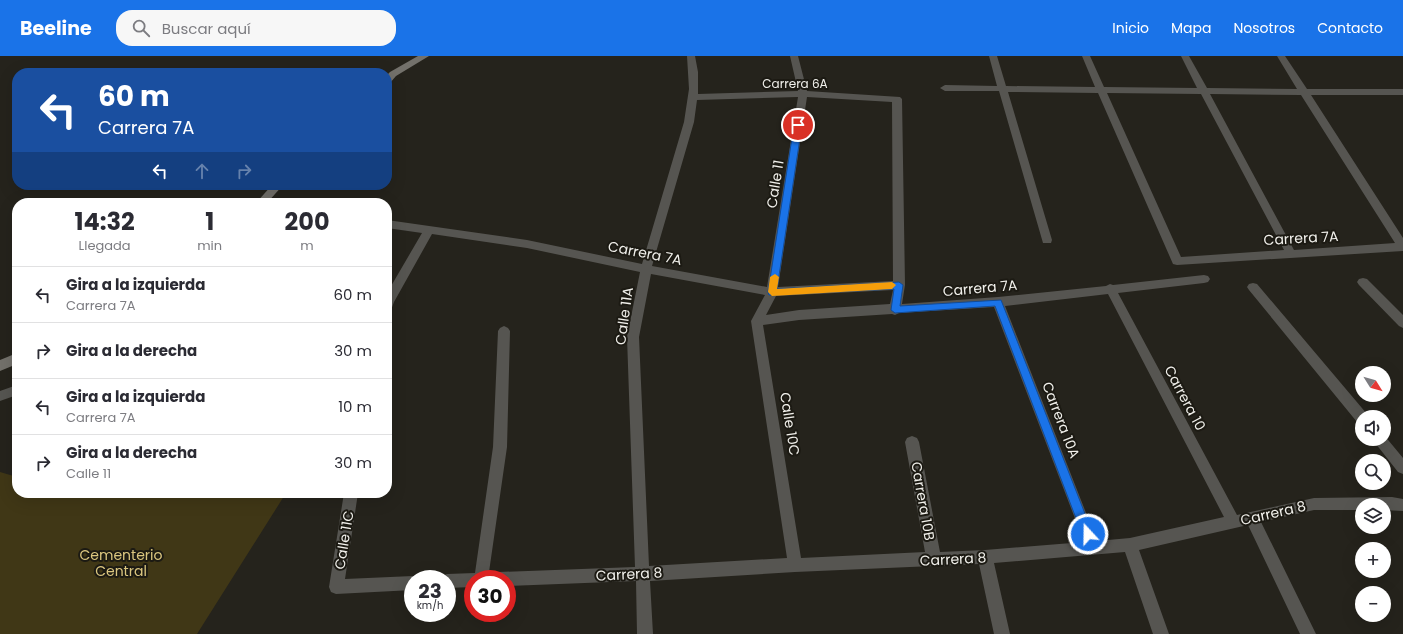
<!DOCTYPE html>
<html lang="es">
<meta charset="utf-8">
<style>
body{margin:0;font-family:Poppins,sans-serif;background:#f7f7f7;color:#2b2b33;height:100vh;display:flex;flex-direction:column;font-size:15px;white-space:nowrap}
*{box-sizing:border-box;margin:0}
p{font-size:13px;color:#7c7c81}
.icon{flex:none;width:22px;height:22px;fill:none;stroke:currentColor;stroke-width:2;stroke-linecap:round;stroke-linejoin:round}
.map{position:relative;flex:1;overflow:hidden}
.side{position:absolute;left:12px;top:142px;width:380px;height:300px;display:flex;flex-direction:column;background:#fff;border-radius:16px;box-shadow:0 4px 16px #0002}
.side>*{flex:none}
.top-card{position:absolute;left:12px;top:12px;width:380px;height:122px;border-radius:16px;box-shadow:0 4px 16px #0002;background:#1a4fa0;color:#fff;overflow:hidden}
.needle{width:26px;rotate:127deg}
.fabs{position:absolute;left:1355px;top:310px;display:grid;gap:8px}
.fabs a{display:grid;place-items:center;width:36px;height:36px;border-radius:50%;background:#fff;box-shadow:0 4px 16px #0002;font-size:20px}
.speed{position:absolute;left:404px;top:514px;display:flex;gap:8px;font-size:20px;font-weight:700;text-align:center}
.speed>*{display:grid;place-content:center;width:52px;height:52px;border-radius:50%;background:#fff;box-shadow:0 4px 16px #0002;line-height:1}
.speed small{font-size:10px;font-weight:400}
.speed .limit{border:6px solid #d22;background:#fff;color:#111}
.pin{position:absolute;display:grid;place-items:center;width:34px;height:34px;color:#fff;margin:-17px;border:2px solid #fff;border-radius:50%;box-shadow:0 1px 4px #0007}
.me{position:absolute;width:44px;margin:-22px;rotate:339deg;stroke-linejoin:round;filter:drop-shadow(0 0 3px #0008)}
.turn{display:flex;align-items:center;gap:14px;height:84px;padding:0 20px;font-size:18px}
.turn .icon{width:52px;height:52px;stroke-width:2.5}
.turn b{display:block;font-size:28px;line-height:34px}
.lanes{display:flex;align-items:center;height:38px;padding:0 20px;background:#0003;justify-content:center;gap:20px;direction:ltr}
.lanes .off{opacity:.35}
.eta{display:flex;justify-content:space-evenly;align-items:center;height:68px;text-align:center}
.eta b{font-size:24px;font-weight:700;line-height:28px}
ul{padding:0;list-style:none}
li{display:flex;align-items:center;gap:12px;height:56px;padding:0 20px;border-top:1px solid #e1e1e2}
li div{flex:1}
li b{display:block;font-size:15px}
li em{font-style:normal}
header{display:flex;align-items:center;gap:24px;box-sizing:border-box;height:56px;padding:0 20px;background:#1a73e8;color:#fff}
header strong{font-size:19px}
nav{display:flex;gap:22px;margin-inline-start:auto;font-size:14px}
.search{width:280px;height:36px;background:#f7f7f7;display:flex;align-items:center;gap:10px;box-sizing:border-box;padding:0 14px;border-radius:16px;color:#7c7c81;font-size:15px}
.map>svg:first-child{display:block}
.green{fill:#403716}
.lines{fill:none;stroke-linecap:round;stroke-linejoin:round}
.minor{fill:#565551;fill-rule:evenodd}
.secondary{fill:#73716b;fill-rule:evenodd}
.route{fill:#1a73e8;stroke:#114b97}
.slow{fill:#f59e0b}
.labels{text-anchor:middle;stroke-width:4;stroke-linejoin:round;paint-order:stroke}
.far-street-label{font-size:12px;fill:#f1f0eb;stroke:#1c1a13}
.street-label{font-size:14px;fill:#f1f0eb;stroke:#1c1a13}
.park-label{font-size:14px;fill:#dbc67f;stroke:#1c1a13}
</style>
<header>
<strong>Beeline</strong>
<div class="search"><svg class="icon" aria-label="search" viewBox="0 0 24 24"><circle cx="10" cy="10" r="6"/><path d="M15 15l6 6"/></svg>Buscar aquí</div>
<nav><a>Inicio</a><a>Mapa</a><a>Nosotros</a><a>Contacto</a></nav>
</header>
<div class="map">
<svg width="1403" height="578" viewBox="0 0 1403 578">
<rect width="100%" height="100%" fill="#25231c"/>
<path class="green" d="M0,416L17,421V437H286L197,578H0Z"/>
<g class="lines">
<g class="minor">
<path d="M687,0H695L698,16V38L798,35L790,0H798L807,35L900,41L902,43L905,229L902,248L998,241L1106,230L1110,228L1113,229L1204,219L1208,220L1210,223L1208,226L1204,227L1118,237L1237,459L1314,442L1392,441L1403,443V455L1384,454V449H1362V454H1314L1261,466L1316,578H1300L1248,469L1139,494L1169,578H1153L1125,496L994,507L1010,578H994L979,508L795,516L650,525L653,578H637L636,525L507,530V523H491L493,518L498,516L635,511L627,281L640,216L527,192L432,178L394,246L391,254L387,256V237L422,177L387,172V164L527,184L642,208L684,66L689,33ZM798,41L767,231L652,210L694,66L697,44ZM807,41L892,46L893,225L778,231ZM651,218L765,239L751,265L787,502L649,510L639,281ZM893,234L890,248L799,254L766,259L776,240ZM1108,238L1224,461L1130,482L1097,485L1005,250ZM994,251L1084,486L985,494L940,496L919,386L917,382L912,380L907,382L905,386L925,496L801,502L763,269L799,264L892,258L895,259L899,257Z"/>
<path d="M989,0H997L1006,30L1095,31L1082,0H1090L1104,31L1197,32L1181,0H1189L1207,32L1297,33L1277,0H1285L1307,33H1403V39H1311L1403,182V195L1177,209L1173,208L1098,37L1008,36L1052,184L1051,187H1043L999,35H945L940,32L945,29L997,30ZM1107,37L1201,38L1284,194L1181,201ZM1210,38L1301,39L1395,187L1294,194Z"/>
<path d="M1363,222L1367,223L1403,259V272L1399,270L1359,229L1357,226L1359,223Z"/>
<path d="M1253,227L1257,228L1367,358L1368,361H1362V368L1357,366L1249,234L1247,231L1249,228Z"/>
<path d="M504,270L508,272L510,275L507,391L488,523H473V531L447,532V523H441L442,520L447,518L475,517L493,391L498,275L500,272Z"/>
<path d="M17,329V339L0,345V335Z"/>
<path d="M1384,379L1403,402V418L1398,416L1372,383H1384Z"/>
<path d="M344,437H358L345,523L413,520L419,523H413V534L336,538L331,536L329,531Z"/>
</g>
<g class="secondary">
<path d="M418,0H429L396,20L390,27L387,28V19L390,16Z"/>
<path d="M272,129H283L267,147H256Z"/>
<path d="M17,297V308L0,315V304Z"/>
</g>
</g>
<path class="route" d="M798,66L802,69L777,233L899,226L903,229L900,250L1001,244L1093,478L1091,481L1088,483L1084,481L1082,478L995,250L895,257L891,254L894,233L769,239L768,236L794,69Z"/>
<path class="slow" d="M775,218L779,221L777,233L892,226L896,229L892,233L772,240L768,236L770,221Z"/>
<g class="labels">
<g class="far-street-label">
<text x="795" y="32">Carrera 6A</text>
</g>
<g class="street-label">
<text transform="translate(775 128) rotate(-81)" y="5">Calle 11</text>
<text transform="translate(1301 182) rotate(-3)" y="5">Carrera 7A</text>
<text transform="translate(645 197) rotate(11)" y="5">Carrera 7A</text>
<text transform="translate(980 232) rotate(-5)" y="5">Carrera 7A</text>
<text transform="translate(624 260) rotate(-82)" y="5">Calle 11A</text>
<text transform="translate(1185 342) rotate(62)" y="5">Carrera 10</text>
<text transform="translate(1061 364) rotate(69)" y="5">Carrera 10A</text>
<text transform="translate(790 368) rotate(81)" y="5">Calle 10C</text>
<text transform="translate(923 445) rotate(80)" y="5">Carrera 10B</text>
<text transform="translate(1273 457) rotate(-13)" y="5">Carrera 8</text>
<text transform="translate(344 484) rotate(-81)" y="5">Calle 11C</text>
<text transform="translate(953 503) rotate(-3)" y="5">Carrera 8</text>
<text transform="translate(629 518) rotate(-3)" y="5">Carrera 8</text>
</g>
<g class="park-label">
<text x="121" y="504">Cementerio<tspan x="121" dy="16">Central</tspan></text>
</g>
</g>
</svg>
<div class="fabs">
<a><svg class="needle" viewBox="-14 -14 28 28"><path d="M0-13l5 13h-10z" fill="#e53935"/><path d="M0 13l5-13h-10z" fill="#7c7c81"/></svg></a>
<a><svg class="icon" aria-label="sound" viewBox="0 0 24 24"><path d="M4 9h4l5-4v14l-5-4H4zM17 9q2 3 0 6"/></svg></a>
<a><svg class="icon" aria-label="search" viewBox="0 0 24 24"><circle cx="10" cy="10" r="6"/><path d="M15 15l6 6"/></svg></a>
<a><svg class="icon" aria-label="layers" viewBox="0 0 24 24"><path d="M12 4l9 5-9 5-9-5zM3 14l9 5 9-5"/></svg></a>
<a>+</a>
<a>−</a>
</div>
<div class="speed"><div>23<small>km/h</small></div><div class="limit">30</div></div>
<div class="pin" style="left:798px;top:69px;background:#d93025"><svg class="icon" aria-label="arrive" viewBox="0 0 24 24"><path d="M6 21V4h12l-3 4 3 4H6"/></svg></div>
<svg class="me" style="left:1088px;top:478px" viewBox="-20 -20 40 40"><circle r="17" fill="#1a73e8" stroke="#fff" stroke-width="3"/><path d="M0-11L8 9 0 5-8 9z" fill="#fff"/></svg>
<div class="top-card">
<div class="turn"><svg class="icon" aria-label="left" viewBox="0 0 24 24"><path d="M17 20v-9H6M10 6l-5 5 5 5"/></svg><div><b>60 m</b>Carrera 7A</div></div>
<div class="lanes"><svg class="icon" aria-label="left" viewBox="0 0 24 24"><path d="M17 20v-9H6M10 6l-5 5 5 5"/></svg><svg class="icon off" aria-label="ahead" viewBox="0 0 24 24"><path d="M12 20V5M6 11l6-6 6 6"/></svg><svg class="icon off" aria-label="right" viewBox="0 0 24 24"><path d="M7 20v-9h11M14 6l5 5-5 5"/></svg></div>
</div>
<section class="side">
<div class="eta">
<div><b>14:32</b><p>Llegada</p></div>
<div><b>1</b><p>min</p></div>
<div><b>200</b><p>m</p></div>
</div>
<ul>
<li><svg class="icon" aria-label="left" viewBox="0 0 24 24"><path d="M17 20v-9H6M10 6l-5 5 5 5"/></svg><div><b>Gira a la izquierda</b><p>Carrera 7A</p></div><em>60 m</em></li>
<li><svg class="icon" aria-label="right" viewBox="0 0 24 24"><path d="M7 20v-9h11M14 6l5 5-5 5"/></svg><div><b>Gira a la derecha</b></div><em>30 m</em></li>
<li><svg class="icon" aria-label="left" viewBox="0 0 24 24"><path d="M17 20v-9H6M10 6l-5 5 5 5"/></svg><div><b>Gira a la izquierda</b><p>Carrera 7A</p></div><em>10 m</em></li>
<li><svg class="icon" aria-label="right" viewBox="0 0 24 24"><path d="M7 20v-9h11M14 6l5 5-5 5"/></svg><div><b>Gira a la derecha</b><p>Calle 11</p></div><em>30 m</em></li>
</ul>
</section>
</div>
